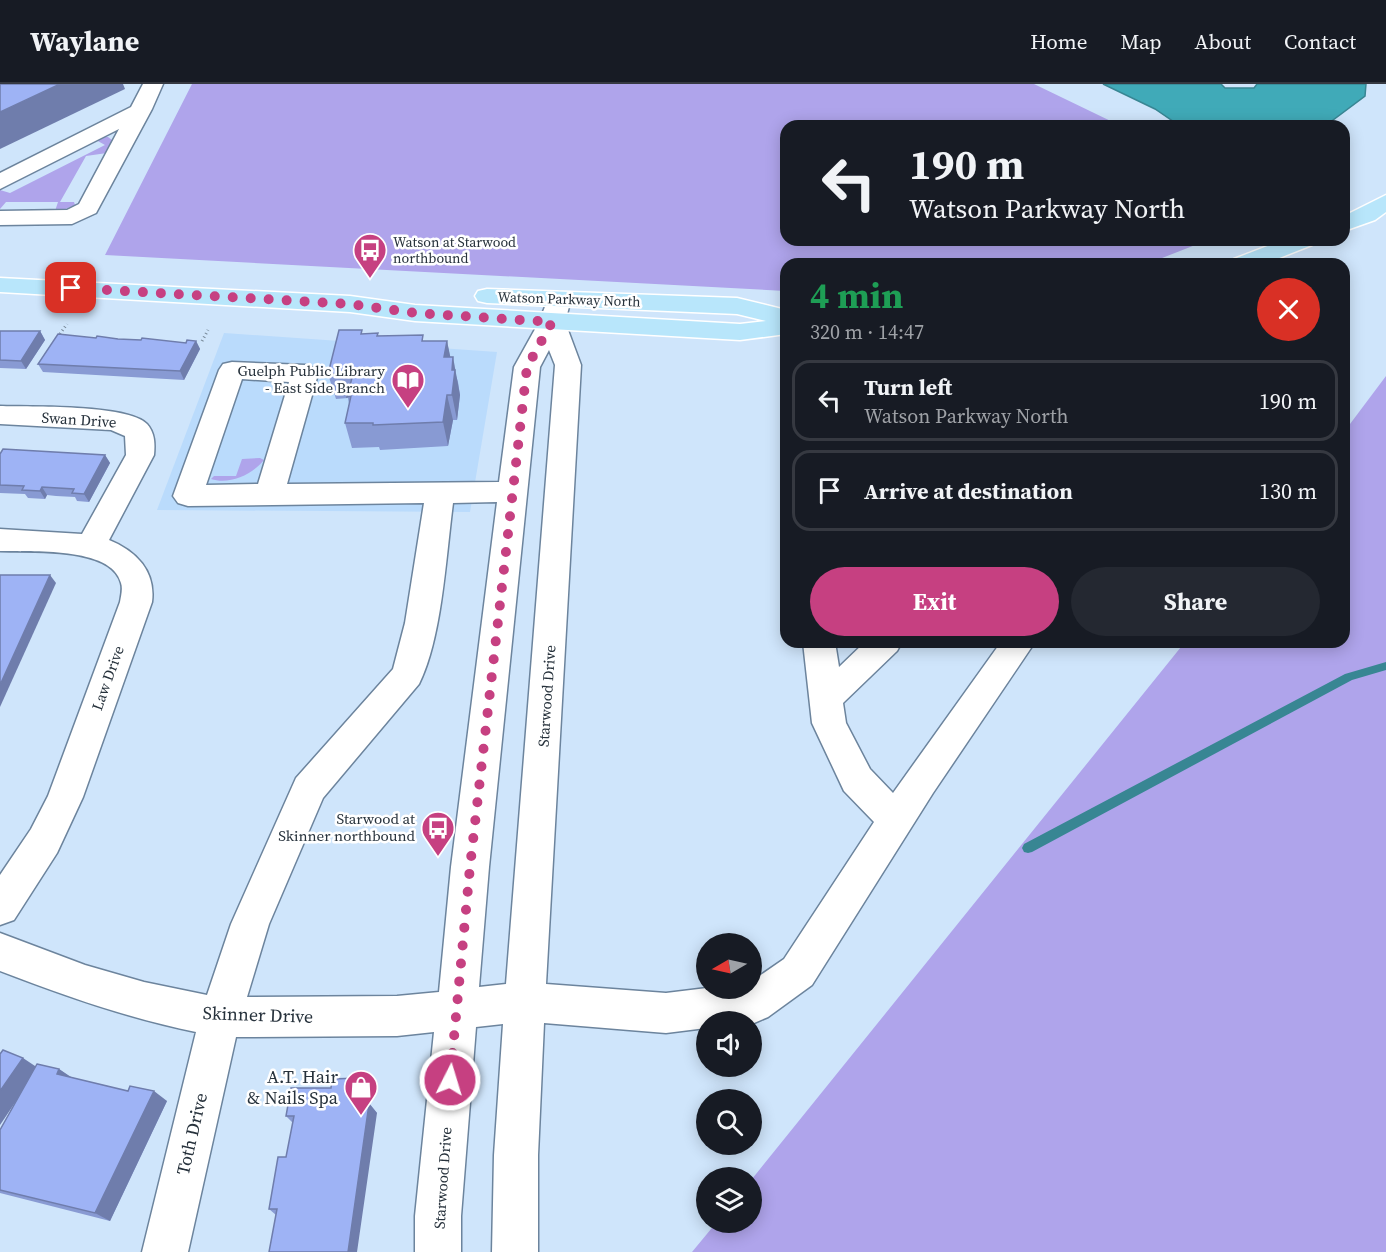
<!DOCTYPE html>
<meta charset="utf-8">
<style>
body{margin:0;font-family:"Source Serif 4",serif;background:#242831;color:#f1f3f6;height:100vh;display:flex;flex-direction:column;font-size:22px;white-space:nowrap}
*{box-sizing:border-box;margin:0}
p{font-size:20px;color:#9ea1a6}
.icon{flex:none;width:33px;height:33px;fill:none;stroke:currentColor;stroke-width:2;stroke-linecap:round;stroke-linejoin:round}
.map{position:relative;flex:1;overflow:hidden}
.drawer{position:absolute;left:780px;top:174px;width:570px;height:390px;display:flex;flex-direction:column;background:#171b24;border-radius:18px;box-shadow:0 3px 15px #0003}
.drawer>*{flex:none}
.top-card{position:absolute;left:780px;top:36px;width:570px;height:126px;border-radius:18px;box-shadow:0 3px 15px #0003;background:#171b24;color:#f1f3f6;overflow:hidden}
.needle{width:39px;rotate:261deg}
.tools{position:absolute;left:696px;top:849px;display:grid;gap:12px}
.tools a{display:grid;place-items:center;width:66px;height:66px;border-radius:50%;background:#171b24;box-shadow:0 3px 15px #0003;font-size:30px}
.pin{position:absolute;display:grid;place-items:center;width:51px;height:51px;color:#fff;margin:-26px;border-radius:12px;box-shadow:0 3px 9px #0006}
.me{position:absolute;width:66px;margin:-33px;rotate:5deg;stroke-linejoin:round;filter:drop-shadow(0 0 4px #0008)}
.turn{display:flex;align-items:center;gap:21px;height:126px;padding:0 30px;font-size:27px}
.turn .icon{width:78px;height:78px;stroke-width:2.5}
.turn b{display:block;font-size:42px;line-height:51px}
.round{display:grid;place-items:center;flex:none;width:63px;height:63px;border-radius:32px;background:#242831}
.summary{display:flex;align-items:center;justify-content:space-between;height:102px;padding:0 30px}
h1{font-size:36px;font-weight:700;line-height:45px;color:#1e9e55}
.button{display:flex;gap:12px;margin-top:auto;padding:12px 30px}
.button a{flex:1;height:69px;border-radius:36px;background:#c64081;color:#fff;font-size:24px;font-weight:700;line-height:69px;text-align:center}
.button a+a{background:#242831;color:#f1f3f6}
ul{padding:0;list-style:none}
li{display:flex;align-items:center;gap:18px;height:81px;margin:0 12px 9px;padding:0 18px;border:3px solid #363941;border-radius:18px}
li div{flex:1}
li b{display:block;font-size:22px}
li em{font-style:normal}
header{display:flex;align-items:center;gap:36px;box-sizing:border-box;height:84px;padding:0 30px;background:#171b24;border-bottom:2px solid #363941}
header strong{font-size:28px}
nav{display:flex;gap:33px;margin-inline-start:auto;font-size:21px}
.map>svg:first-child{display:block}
.built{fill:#badbfc}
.green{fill:#afa4eb}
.water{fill:#40aab8;stroke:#388693;stroke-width:1.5}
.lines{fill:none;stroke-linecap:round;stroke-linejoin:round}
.stream{fill:#388693;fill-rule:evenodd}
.minor-casing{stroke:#6c849d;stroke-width:3}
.major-casing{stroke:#fff;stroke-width:3}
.path{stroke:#758695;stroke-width:3;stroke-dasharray:1 3;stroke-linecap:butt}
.minor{fill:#fff;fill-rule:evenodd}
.major{fill:#b8e6fb;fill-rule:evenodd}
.wall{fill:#889ad3}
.shaded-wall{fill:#6f7dac}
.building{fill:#9eb3f5;stroke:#6f7dac;stroke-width:1.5}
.route{stroke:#c64081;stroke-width:10;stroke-dasharray:0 18}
.labels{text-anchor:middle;stroke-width:5;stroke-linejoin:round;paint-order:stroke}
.far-poi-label{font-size:14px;fill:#27323c;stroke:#fff;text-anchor:start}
.far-street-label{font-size:14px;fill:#27323c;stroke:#fff}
.poi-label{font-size:15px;fill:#27323c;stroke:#fff;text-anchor:end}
.street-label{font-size:15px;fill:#27323c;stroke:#fff}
.near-street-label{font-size:18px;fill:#27323c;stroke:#fff}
.near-poi-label{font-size:18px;fill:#27323c;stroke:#fff;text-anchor:end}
</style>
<header>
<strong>Waylane</strong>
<nav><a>Home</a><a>Map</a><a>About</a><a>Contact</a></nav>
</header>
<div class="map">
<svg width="1386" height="1168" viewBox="0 0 1386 1168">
<rect width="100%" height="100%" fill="#cfe5fb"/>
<path class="built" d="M224,249L497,268L470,428L157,426Z"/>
<g class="green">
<path d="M192,0H1034L1121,42H786V156H1208L1157,176L1130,180H786V207L105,171Z"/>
<path d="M100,53H108L112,56L107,69L86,72L60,118H74L75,121L61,127H55L58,118H6L0,125V106L10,109L105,61L96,56Z"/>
<path d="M1386,292V1168H692L716,1139L752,1138V1095L1185,558H1344V348Z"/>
<path d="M260,374L264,376C252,391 229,401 211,395L214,392H236L242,375Z"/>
</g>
<path class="water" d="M1103,0H1221L1225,4H1254L1257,0H1366L1365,12L1325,42H1180L1155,25Z"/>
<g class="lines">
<path class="stream" d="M1386,578V586L1352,596L1032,768L1028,769L1024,768L1022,764L1024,760L1345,590Z"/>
<defs>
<g id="minor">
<path d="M143,0H163L152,25L96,129L72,140L0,141V127L67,126L79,120L119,45L0,105V89L131,23Z"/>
<path d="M559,208L568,210L571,215L565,238L581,281L546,900L666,909L707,904H752V897L784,875L874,738L844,707L812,639L803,558H835L839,583L865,558H902L897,567L843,619L846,639L870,685L893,709L1001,558H1035L933,709L812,901L768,933L754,939L706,938V944L666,949L544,939L538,1071V1168H492L494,1071L503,940L476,943L461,1132V1168H415V1132L434,948L397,952L236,953L188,1168H142L196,948C128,934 65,912 0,887V849L85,881L144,898L207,911L231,840L296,694L393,585L405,539L424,419L188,422L178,419L173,412L219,286L223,280L232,278L305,281L314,284L318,290L287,400L499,398L514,283L539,238L550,210ZM549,266L555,281L506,900L479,903L489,783L540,283ZM242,295L289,298L258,400L206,401ZM497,418L451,783L439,908L397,912L247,913L269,840L323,714L419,600C442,554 446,472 453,419Z"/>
<path d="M0,322C29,323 128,320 147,340C155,349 155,360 154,371L109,456C136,467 156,487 152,518L83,713L57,769L14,836L0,841V791L31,745L48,712L120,518C121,512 123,505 121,499C112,462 29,468 0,467V445L82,450L126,371L125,352L111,346L0,340Z"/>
</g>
<g id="major">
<path d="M1386,111V128L1375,136L1344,147V132Z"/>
<path d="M1283,156H1316L1312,161L1264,180H1231L1234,175Z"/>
<path d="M0,194L350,212L415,221L740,240L766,237L737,230L487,219L478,217L475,212L478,207L487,205L737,214L786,226V250L740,256L415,237L350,228L0,208Z"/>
</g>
</defs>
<use href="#minor" class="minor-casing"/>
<use href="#major" class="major-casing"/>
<g class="path">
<path d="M60,250L67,240"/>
<path d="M202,257L208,246"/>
</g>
<use href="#minor" class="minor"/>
<use href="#major" class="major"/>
</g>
<g class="wall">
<path d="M0,247H40L45,256L26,285L0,284Z"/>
<path d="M364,250L424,257H447L450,273L458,298L460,311L457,336H453L448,362L380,366L379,363L352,364L345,339L349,320L348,314L336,315L328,290Z"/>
<path d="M96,254L186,259L196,257L200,265L184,296L43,288L38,280Z"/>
<path d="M0,370L105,371L110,379L89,418L77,417L75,413L56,412L47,411L45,415L28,414L25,410L0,409Z"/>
<path d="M35,983L59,985L70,993L167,1017L110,1137L0,1109V1046L17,1015L0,1041Z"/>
<path d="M331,1004L366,1005L364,1013L377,1029L276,1131L269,1125L286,1073L293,1039L286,1032Z"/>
</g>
<g class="shaded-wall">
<path d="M60,0H123L125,5L0,65V28Z"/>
<path d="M40,247L45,256L26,285L21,277Z"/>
<path d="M196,257L200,265L184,296L180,287Z"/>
<path d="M447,257L452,281L444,273Z"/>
<path d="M453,273L460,311L457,336L452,311V286Z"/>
<path d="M447,311L453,336L448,362L443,338Z"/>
<path d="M105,371L110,379L89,418L84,410Z"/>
<path d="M42,403L47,411L45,415L40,407Z"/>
<path d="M50,491L56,499L0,623V601Z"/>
<path d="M23,974L38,984L0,1041V1007Z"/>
<path d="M59,985L74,995L57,990Z"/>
<path d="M358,994L366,1005L364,1013L377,1029L357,1168H348L356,1003Z"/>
<path d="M154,1007L167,1017L110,1137L95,1129Z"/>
</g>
<g class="building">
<path d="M0,0H60L0,28Z"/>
<path d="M339,246H362L361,250L378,249L377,252L423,251L422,257H447L444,273H453L452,286H455L452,311H447L443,338L373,341V339H345L351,312L347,313L353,290H328Z"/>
<path d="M0,247H40L21,277L0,276Z"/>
<path d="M58,250L96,254L97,252L118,255L141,256L142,254L186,259L187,256L196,257L180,287L38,280Z"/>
<path d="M3,365L105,371L84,410L72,409L74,405L42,403L40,407L22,406L24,402L0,401V370Z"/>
<path d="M0,491H50L0,601Z"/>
<path d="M3,966L23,974L0,1007V970Z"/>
<path d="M37,980L59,985L57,990L128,1007L130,1002L154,1007L95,1129L0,1106V1046Z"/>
<path d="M358,994L356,1003L369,1020L348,1168H269L277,1125H269L278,1073H286L294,1032H286L291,1004H331L332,995Z"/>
</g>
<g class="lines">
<path class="route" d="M71,204L350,220L415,229L552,238L527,283L470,783L450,996"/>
</g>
<defs>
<symbol id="bus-pin" viewBox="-11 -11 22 30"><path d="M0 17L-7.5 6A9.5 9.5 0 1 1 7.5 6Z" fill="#c64081" stroke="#fff"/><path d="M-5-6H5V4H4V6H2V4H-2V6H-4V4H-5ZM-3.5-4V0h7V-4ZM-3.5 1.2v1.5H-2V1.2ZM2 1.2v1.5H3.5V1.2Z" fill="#fff"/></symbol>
<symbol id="library-pin" viewBox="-11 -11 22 30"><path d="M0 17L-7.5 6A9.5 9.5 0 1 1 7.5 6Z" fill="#c64081" stroke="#fff"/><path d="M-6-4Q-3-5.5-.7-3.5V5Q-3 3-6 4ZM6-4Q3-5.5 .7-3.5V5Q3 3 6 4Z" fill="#fff"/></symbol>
<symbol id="shop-pin" viewBox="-11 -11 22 30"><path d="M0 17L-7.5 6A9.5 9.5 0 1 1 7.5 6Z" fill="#c64081" stroke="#fff"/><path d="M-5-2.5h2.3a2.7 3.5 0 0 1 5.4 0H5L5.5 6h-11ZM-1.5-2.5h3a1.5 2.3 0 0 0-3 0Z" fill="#fff"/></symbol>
</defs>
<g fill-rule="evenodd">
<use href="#bus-pin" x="351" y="147" width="38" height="52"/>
<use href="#library-pin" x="389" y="277" width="38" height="52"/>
<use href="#bus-pin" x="419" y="725" width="38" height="52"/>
<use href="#shop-pin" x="342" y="984" width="38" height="52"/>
</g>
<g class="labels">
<g class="far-poi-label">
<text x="393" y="163">Watson at Starwood<tspan x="393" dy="16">northbound</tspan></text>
</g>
<g class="far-street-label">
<text transform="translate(569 215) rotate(2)" y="5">Watson Parkway North</text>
</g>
<g class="poi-label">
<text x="385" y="292">Guelph Public Library<tspan x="385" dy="17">- East Side Branch</tspan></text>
<text x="415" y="740">Starwood at<tspan x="415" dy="17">Skinner northbound</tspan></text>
</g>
<g class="street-label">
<text transform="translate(79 336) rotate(4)" y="5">Swan Drive</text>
<text transform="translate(108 594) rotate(-70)" y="5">Law Drive</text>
<text transform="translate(547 612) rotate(-86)" y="5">Starwood Drive</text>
<text transform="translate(443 1094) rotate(-86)" y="5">Starwood Drive</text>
</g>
<g class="near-street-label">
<text transform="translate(258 931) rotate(2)" y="6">Skinner Drive</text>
<text transform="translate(192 1050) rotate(-77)" y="6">Toth Drive</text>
</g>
<g class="near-poi-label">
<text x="338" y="999">A.T. Hair<tspan x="338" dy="21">&amp; Nails Spa</tspan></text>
</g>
</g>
</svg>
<div class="tools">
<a><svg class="needle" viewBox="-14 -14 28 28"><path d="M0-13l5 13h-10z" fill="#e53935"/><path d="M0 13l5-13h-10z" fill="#9ea1a6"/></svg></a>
<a><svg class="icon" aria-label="sound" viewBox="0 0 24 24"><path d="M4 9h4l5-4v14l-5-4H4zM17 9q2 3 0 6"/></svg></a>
<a><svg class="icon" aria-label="search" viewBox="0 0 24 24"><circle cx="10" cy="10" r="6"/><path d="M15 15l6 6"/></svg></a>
<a><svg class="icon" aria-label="layers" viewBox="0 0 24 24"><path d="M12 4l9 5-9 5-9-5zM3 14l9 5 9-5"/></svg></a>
</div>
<div class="pin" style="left:71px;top:204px;background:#d93025"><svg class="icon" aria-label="arrive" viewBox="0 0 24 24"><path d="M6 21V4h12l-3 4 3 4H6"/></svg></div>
<svg class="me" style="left:450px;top:996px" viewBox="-20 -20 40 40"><circle r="17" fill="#c64081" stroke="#fff" stroke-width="3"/><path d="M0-11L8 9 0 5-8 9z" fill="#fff"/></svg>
<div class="top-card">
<div class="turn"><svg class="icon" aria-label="left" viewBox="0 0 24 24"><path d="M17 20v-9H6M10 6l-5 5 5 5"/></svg><div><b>190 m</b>Watson Parkway North</div></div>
</div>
<section class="drawer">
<div class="summary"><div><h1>4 min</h1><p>320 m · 14:47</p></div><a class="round" style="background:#d93025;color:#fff"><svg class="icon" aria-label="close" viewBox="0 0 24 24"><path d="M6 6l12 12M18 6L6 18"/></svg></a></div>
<ul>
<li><svg class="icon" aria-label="left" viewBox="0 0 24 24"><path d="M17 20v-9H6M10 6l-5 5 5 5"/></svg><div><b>Turn left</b><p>Watson Parkway North</p></div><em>190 m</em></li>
<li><svg class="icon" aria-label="arrive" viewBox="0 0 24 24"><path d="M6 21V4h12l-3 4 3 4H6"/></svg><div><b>Arrive at destination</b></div><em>130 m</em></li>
</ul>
<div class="button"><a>Exit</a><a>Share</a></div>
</section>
</div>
